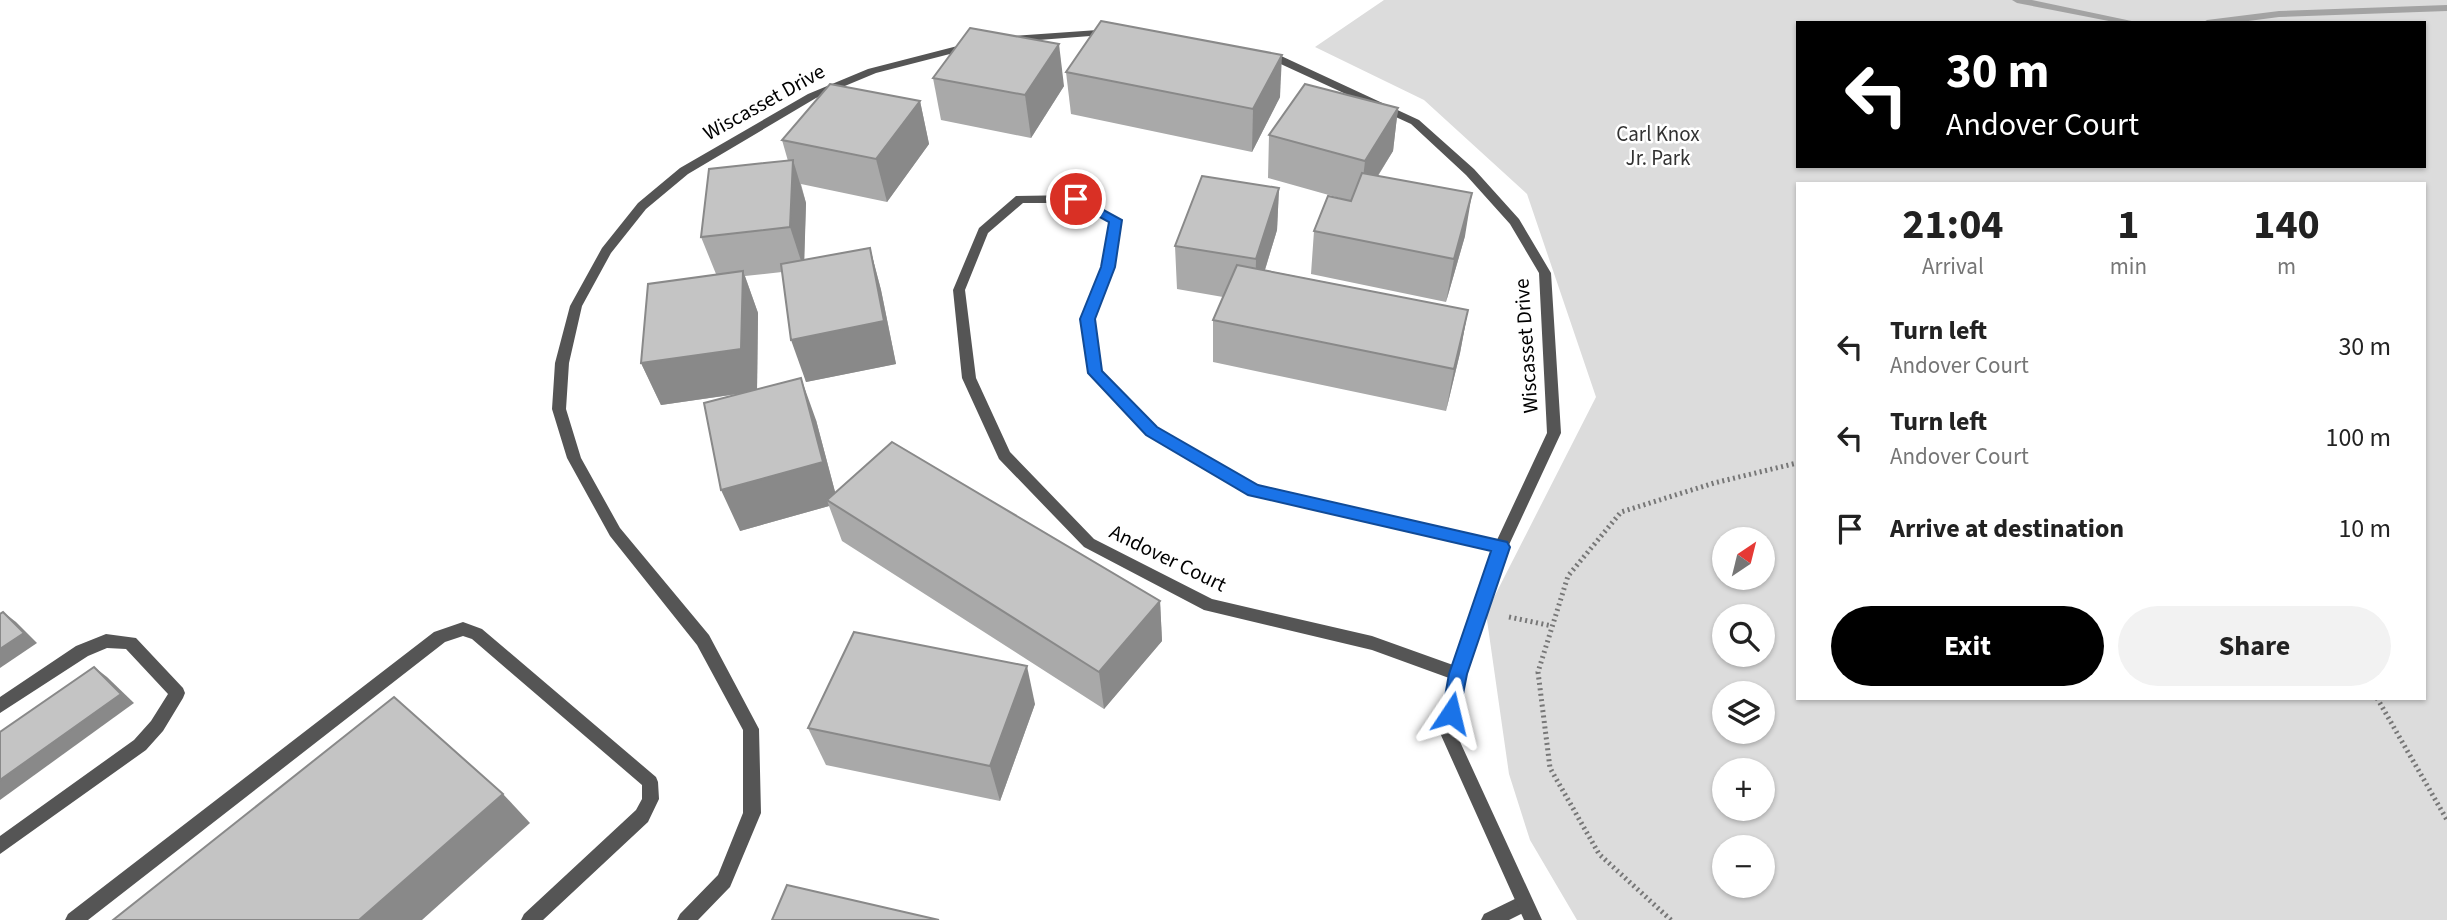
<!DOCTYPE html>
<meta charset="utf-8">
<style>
body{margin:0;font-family:"Source Sans 3",sans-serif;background:#f2f2f2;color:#222;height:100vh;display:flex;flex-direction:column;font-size:26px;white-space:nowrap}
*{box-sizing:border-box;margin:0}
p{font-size:23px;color:#767676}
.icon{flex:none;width:38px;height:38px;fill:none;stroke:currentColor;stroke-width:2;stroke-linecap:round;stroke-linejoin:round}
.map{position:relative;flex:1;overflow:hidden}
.side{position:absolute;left:1796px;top:182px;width:630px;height:518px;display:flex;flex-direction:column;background:#fff;border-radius:0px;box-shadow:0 2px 5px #0004}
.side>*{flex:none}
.banner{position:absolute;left:1796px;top:21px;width:630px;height:147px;border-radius:0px;box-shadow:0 2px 5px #0004;background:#000;color:#fff;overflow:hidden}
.needle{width:46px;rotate:35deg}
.fabs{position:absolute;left:1712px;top:527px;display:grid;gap:14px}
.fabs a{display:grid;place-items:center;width:63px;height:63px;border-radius:50%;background:#fff;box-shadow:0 2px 5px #0004;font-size:35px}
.pin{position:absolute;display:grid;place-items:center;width:60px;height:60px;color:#fff;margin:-30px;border:4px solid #fff;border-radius:50%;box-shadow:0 2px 7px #0007}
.me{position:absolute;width:77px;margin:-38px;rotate:10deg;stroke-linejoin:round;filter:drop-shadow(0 0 5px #0008)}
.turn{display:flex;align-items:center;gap:24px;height:147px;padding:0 35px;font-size:32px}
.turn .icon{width:91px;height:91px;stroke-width:2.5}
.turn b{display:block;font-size:49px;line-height:60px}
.eta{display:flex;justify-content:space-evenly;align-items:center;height:119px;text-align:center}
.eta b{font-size:42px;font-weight:700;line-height:49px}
.cta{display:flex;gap:14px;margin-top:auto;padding:14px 35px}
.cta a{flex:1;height:80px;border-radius:42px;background:#000;color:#fff;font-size:28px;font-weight:700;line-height:80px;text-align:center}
.cta a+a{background:#f2f2f2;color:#222}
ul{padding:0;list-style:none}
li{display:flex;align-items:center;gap:21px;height:91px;padding:0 35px}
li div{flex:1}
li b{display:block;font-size:26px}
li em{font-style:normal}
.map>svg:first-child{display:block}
.green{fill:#dcdcdc;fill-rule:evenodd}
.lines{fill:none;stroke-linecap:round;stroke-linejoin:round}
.stream{fill:#a3a3a3;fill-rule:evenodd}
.path{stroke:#777;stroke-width:5;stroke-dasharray:2 3.5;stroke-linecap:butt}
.service{fill:#555;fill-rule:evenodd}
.minor{fill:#555;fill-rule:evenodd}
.wall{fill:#a9a9a9}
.shaded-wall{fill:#898989}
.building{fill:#c4c4c4;stroke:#898989;stroke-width:2}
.route{fill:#1a73e8;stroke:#114b97;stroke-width:2}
.labels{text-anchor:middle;stroke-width:5;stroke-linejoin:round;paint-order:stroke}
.street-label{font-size:21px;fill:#000;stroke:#fff}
.park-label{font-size:21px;fill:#333;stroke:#fff}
</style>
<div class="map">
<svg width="2447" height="920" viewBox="0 0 2447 920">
<rect width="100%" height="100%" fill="#fff"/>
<path class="green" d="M1384,0H2447V920H1577L1530,840L1509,774L1486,613L1596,397L1527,194L1424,100L1315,47ZM1797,23H2424V166H1797ZM1797,184H2424V698H1797ZM1724,539H1762V578H1724ZM1724,616H1762V654H1724ZM1724,693H1762V732H1724ZM1724,770H1762V808H1724ZM1724,847H1762V886H1724Z"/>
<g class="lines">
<g class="stream">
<path d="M2012,0H2032L2141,23H2119L2017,3Z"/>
<path d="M2447,5V11L2279,17L2233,23H2202L2207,20L2279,11Z"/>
</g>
<g class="path">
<path d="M1509,617L1552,626"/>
<path d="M2377,698L2447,820"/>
<path d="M1671,920L1599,854L1550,768L1538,672L1568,576L1621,512L1714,483L1797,463"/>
</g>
<g class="service">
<path d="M463,622L482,629L656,777L658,782L659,799L648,822L543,920H521L524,914L636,810L642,799V785L472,639L463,636L445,642L88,920H65L68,914L434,632Z"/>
<path d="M106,634L136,638L183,688L185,693L183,698L163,731L146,750L0,854V836L134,740L151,721L168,694L126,649L107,648L88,656L0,713V697L76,646Z"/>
<path d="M1523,895L1529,898L1532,904L1529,910L1509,920H1481L1484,914Z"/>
</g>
<g class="minor">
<path d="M1112,29L1117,32L1116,34L999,43L994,40L999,37Z"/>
<path d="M973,42L977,43V47L876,73L816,98L688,174L646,209L611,253L582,306L569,363L566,409L581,458L620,528L709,635L759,729L761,813L730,887L698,920H677L680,914L718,875L743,813V730L697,645L610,536L567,458L552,409L555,363L570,306L602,248L638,203L680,168L808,94L868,69Z"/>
<path d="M1263,52L1279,55L1419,120L1474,169L1519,219L1551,273L1561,433L1508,547L1466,674L1456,733L1542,920H1524L1440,733L1449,678L1372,650L1204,610L1084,547L999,459L962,378L953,290L979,228L1016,196L1076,195L1122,220L1114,267L1093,319L1101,371L1157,427L1258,486L1497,540L1547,433L1539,273L1510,224L1466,175L1411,124L1272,60L1259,57L1258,55ZM1023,203H1074L1110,222L1102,267L1081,319L1088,373L1147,435L1249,495L1492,551L1453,665L1372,636L1212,599L1094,539L1010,452L976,378L965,290L988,233Z"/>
</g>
</g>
<g class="wall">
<path d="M1066,72L1280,97L1252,152L1071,114Z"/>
<path d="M933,78L1064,86L1031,138L941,120Z"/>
<path d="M920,101L929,144L887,202L801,184L806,203L804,260L870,248L881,290L896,364L806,382L782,272L745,276L758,313L757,389L816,420L835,492L1160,601L1162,641L1104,709L842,541L829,506L740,531L738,394L661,405L641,363L716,274L701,237L788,161L782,140Z"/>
<path d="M1398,108L1393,151L1378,176L1465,236L1446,302L1311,274L1314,231L1343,199L1268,178L1269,135Z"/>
<path d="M1279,188L1277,230L1265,270L1468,310L1460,353L1446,411L1213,362V320L1223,297L1177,289L1175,246Z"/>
<path d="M1035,704L1000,801L826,765L808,728Z"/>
</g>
<g class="shaded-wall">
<path d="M1059,44L1064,86L1031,138L1025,95Z"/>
<path d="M1282,55L1280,97L1252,152L1253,109Z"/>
<path d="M920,101L929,144L887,202L876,159Z"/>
<path d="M1398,108L1393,151L1360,204L1365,161Z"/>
<path d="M793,160L806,203L804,270L790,227Z"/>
<path d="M1279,188L1277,230L1255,302L1256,259Z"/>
<path d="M1472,193L1465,236L1446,302L1454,259Z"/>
<path d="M870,248L881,290L896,364L806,382L791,340Z"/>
<path d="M743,271L758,313L757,391L661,405L641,363Z"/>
<path d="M1468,310L1460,353L1446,411L1454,369Z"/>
<path d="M801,378L816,420L838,503L827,500L829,506L740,531L721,490Z"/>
<path d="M1160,601L1162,641L1104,709L1099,672Z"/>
<path d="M3,612L16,622L37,643L0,668V649Z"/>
<path d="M1027,666L1035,704L1000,801L990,766Z"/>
<path d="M94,667L107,677L134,703L0,800V780Z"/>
<path d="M503,794L530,823L422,920H359Z"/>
</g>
<g class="building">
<path d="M1101,21L1282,55L1253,109L1066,72Z"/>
<path d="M970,28L1059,44L1025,95L933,78Z"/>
<path d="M830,84L920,101L876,159L782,140Z"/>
<path d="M1305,84L1398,108L1365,161L1269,135Z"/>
<path d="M793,160L790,227L701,237L709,169Z"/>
<path d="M1362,173L1472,193L1454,259L1314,231L1328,196L1351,201Z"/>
<path d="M1202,176L1279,188L1256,259L1175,246Z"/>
<path d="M870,248L884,321L791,340L781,264Z"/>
<path d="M1237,265L1468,310L1454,369L1213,320Z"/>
<path d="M743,271L741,349L641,363L648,284Z"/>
<path d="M801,378L823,462L721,490L704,403Z"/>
<path d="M892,442L1160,601L1099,672L827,500Z"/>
<path d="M3,612L24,633L0,649V614Z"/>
<path d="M854,632L1027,666L990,766L808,728Z"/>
<path d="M94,667L121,694L0,780V732Z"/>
<path d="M394,697L503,794L359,920H113Z"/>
<path d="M787,885L939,920H772Z"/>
</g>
<path class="route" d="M1076,195L1122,220L1115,267L1095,319L1102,371L1157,427L1258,485L1507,542L1510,547L1467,674L1458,719L1451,722L1445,719L1442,713L1449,674L1491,551L1248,495L1146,435L1088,373L1080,319L1101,267L1109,222L1072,202V196Z"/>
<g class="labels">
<g class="street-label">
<text transform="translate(764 102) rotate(-29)" y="7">Wiscasset Drive</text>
<text transform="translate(1526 346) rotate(-94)" y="7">Wiscasset Drive</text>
<text transform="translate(1168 558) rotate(26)" y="7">Andover Court</text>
</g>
<g class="park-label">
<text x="1658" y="141">Carl Knox<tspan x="1658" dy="24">Jr. Park</tspan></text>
</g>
</g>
</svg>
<div class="fabs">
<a><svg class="needle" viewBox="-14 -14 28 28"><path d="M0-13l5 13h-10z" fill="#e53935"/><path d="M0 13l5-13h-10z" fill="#767676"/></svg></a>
<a><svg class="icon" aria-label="search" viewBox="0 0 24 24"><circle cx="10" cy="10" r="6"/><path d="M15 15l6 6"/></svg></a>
<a><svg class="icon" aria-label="layers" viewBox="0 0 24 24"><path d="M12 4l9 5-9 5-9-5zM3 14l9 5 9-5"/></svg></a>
<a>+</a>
<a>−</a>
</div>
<div class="pin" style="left:1076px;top:199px;background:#d93025"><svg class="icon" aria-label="arrive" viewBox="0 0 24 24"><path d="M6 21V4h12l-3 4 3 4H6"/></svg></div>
<svg class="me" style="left:1451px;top:713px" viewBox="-20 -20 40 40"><path d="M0-17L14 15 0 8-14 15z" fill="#1a73e8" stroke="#fff" stroke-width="4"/></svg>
<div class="banner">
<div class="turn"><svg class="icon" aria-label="left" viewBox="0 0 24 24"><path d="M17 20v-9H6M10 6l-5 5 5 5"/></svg><div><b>30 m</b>Andover Court</div></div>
</div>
<section class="side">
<div class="eta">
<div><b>21:04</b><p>Arrival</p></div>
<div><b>1</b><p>min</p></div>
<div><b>140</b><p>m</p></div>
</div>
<ul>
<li><svg class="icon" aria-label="left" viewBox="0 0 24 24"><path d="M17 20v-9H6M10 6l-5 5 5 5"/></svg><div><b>Turn left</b><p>Andover Court</p></div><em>30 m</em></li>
<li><svg class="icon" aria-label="left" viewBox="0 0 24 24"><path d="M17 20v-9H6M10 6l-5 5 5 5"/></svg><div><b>Turn left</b><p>Andover Court</p></div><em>100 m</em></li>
<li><svg class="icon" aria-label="arrive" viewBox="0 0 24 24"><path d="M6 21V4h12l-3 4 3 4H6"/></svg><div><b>Arrive at destination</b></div><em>10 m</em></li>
</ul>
<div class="cta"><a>Exit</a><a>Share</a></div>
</section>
</div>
